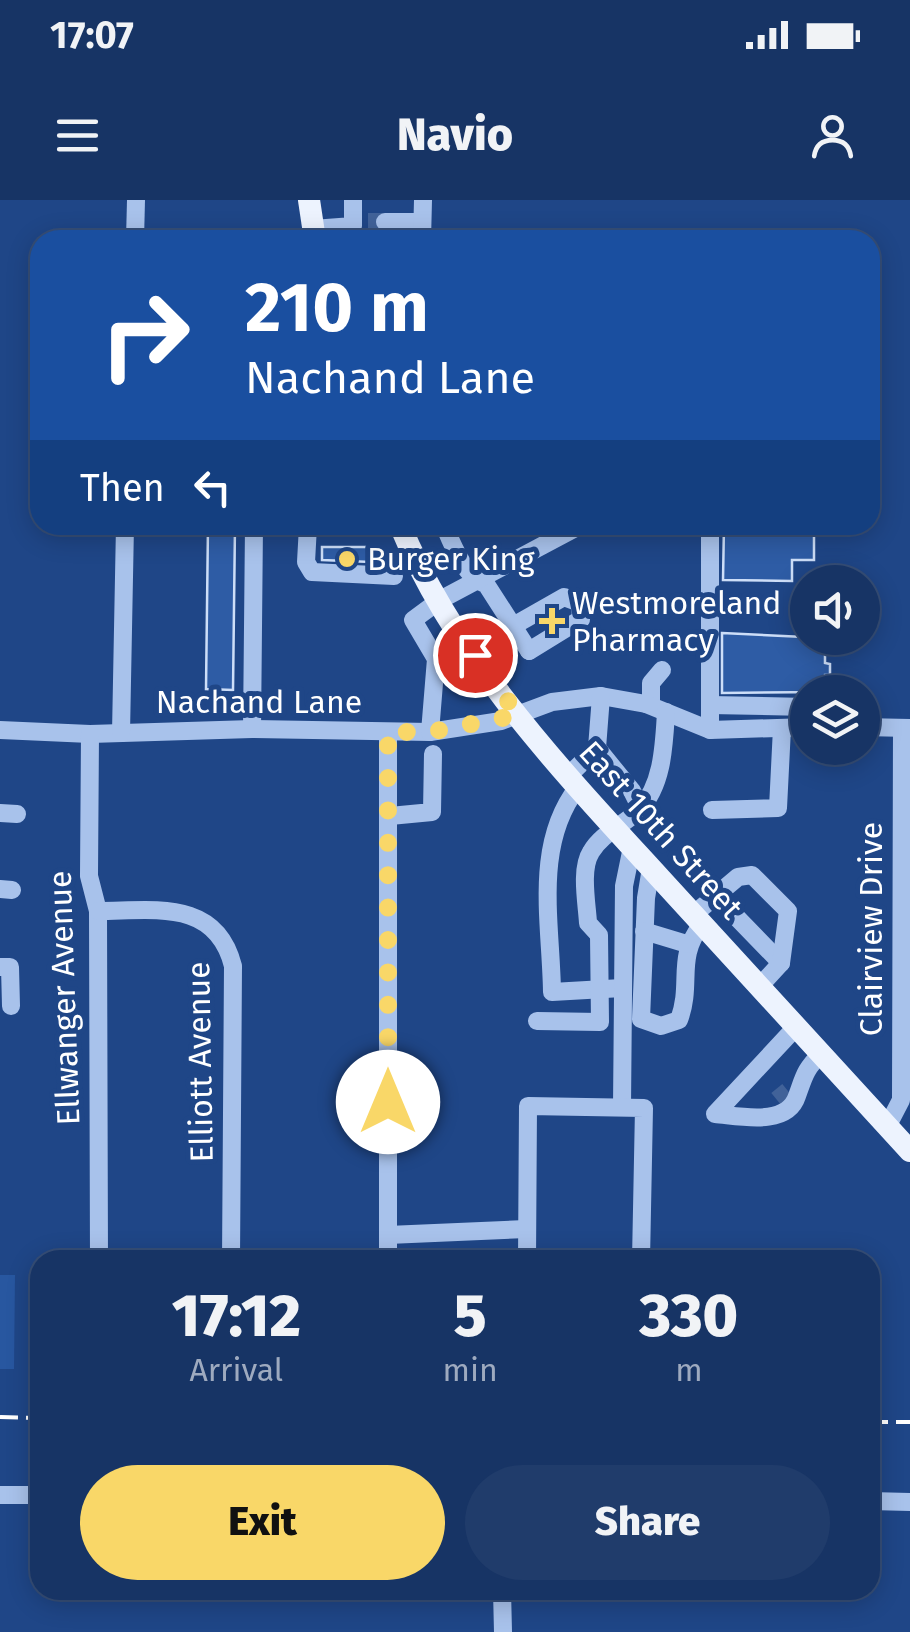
<!DOCTYPE html>
<style>
body{margin:0;font-family:"Fira Sans",sans-serif;background:#203c6b;color:#f1f3f6;height:100vh;display:flex;flex-direction:column;font-size:38px;white-space:nowrap}
*{box-sizing:border-box;margin:0}
p{font-size:32px;color:#9eaabf}
.icon{flex:none;width:55px;height:55px;fill:none;stroke:currentColor;stroke-width:2;stroke-linecap:round;stroke-linejoin:round}
.map{position:relative;flex:1;overflow:hidden}
.details{position:absolute;left:30px;top:1050px;width:850px;height:350px;display:flex;flex-direction:column;background:#173465;border-radius:30px;box-shadow:0 5px 25px #0003,0 0 0 2px #364f79}
.details>*{flex:none}
.hud{position:absolute;left:30px;top:30px;width:850px;height:305px;border-radius:30px;box-shadow:0 5px 25px #0003,0 0 0 2px #364f79;background:#1a4fa0;color:#fff;overflow:hidden}
.tools{position:absolute;left:790px;top:365px;display:grid;gap:20px}
.tools a{display:grid;place-items:center;width:90px;height:90px;border-radius:50%;background:#173465;box-shadow:0 5px 25px #0003,0 0 0 2px #364f79;font-size:50px}
.pin{position:absolute;display:grid;place-items:center;width:85px;height:85px;color:#fff;margin:-42px;border:5px solid #fff;border-radius:50%;box-shadow:0 2px 10px #0007}
.me{position:absolute;width:110px;margin:-55px;rotate:0deg;stroke-linejoin:round;filter:drop-shadow(0 0 8px #0008)}
.turn{display:flex;align-items:center;gap:35px;height:210px;padding:0 50px;font-size:45px}
.turn .icon{width:130px;height:130px;stroke-width:2.5}
.turn b{display:block;font-size:70px;line-height:85px}
.then{display:flex;align-items:center;height:95px;padding:0 50px;background:#0003;gap:20px;font-size:38px}
.eta{display:flex;justify-content:space-evenly;align-items:center;height:170px;text-align:center}
.eta b{font-size:60px;font-weight:800;line-height:70px}
.cta{display:flex;gap:20px;margin-top:auto;padding:20px 50px}
.cta a{flex:1;height:115px;border-radius:60px;background:#f9d768;color:#111;font-size:40px;font-weight:800;line-height:115px;text-align:center}
.cta a+a{background:#203c6b;color:#f1f3f6}
.status{display:flex;justify-content:space-between;align-items:center;height:70px;padding:0 50px;background:#173465;direction:ltr}
.status svg{height:28px;fill:currentColor}
header{display:flex;justify-content:space-between;align-items:center;height:130px;padding:0 50px;background:#173465;font-size:45px;font-weight:800}
.map>svg:first-child{display:block}
.green{fill:#2857a0}
.building{fill:#2e5ca5;stroke:#cddef8;stroke-width:2.5}
.lines{fill:none;stroke-linecap:round;stroke-linejoin:round}
.minor-tunnel{stroke:#416299;stroke-width:18;stroke-dasharray:18 9;stroke-linecap:butt}
.minor{stroke:#a8c2eb;stroke-width:18}
.major{stroke:#edf3fe;stroke-width:22}
.rail{stroke:#fff;stroke-width:4;stroke-dasharray:18 8;stroke-linecap:butt}
.route{stroke:#f9d768;stroke-width:18;stroke-dasharray:0 32.4}
.poi-dot{fill:#f9d768;stroke:#1f4687;stroke-width:4}
.labels{text-anchor:middle;stroke-width:10;stroke-linejoin:round;paint-order:stroke}
.poi-label{font-size:32px;fill:#fff;stroke:#1f4687;text-anchor:start}
.street-label{font-size:32px;fill:#fff;stroke:#1f4687}
</style>
<div class="status"><b>17:07</b><svg viewBox="0 0 49 12"><path d="M0 12V9h3v3zM5 12V6h3v6zM10 12V3h3v9zM15 12V0h3v12zM26 1h20v11H26zM47 4h2v5h-2z"/></svg></div>
<header><svg class="icon" aria-label="menu" viewBox="0 0 24 24"><path d="M4 6h16M4 12h16M4 18h16"/></svg>Navio<svg class="icon" aria-label="person" viewBox="0 0 24 24"><circle cx="12" cy="8" r="4"/><path d="M4 21q1-7 8-7t8 7"/></svg></header>
<div class="map">
<svg width="910" height="1432" viewBox="0 0 910 1432">
<rect width="100%" height="100%" fill="#1f4687"/>
<path class="green" d="M0,1075H15L14,1169H0Z"/>
<g class="building">
<path d="M208,325H235L233,490L206,489Z"/>
<path d="M724,325H814V360H792V381L723,380Z"/>
<path d="M322,347H372L371,362L322,360Z"/>
<path d="M722,433L825,438V463L830,464V475H825L824,492L722,493Z"/>
</g>
<g class="lines">
<g class="minor-tunnel">
<path d="M368,22H385"/>
<path d="M777,900L788,891"/>
</g>
<g class="minor">
<path d="M385,22H422"/>
<path d="M313,29L353,26V0"/>
<path d="M135,40L136,0"/>
<path d="M422,40L423,0"/>
<path d="M444,325C452,344 465,378 486,384L529,451"/>
<path d="M308,326L306,362L312,372L394,376"/>
<path d="M513,426L564,397L580,403L581,419L529,451"/>
<path d="M646,504L651,501V483L662,470"/>
<path d="M710,505L808,507"/>
<path d="M862,527L910,528"/>
<path d="M252,529L254,325"/>
<path d="M0,530L90,534L252,529L430,532L501,521L552,502L601,496L646,504L710,530L808,527"/>
<path d="M710,530V325"/>
<path d="M430,532L436,459L413,420L440,400L581,325"/>
<path d="M121,533L125,325"/>
<path d="M90,534L89,676L98,711L99,1060"/>
<path d="M597,548L632,591L641,609"/>
<path d="M568,576L597,548L601,496"/>
<path d="M578,587C533,645 551,722 552,792L622,788"/>
<path d="M712,610L778,608L782,528"/>
<path d="M0,613L17,614"/>
<path d="M390,616L432,612L433,554"/>
<path d="M651,668L646,698L641,819L661,826L679,820C693,782 675,759 702,724"/>
<path d="M0,689L12,690"/>
<path d="M716,696L781,763"/>
<path d="M98,711C153,711 216,698 233,766L231,1060"/>
<path d="M693,715L738,677L752,675L788,711L781,763L759,787"/>
<path d="M644,731L687,744"/>
<path d="M0,767H10L11,806"/>
<path d="M537,821L600,822L599,735L588,723C587,704 580,669 591,652C602,633 624,625 639,610C663,585 664,545 666,512"/>
<path d="M796,827L715,914C740,916 787,927 797,896C804,877 805,869 821,854"/>
<path d="M622,907L624,686L632,647"/>
<path d="M887,927L901,900L902,528"/>
<path d="M388,1035L526,1029"/>
<path d="M388,1060V532"/>
<path d="M527,1060L528,906L644,908L641,1060"/>
<path d="M0,1295H40"/>
<path d="M870,1301L910,1302"/>
<path d="M502,1390L503,1432"/>
</g>
<g class="major">
<path d="M309,0L315,40"/>
<path d="M400,325C455,459 563,572 659,677C743,769 827,860 910,951"/>
</g>
<g class="rail">
<path d="M0,1217L40,1218"/>
<path d="M870,1222H910"/>
</g>
</g>
<g class="lines">
<path class="route" d="M388,902V532H430L518,515L475,455"/>
</g>
<g class="poi-dot">
<circle cx="347" cy="359" r="10"/>
<path d="M547 406h10v10h10v10h-10v10h-10v-10h-10v-10h10z"/>
</g>
<g class="labels">
<g class="poi-label">
<text x="367" y="370">Burger King</text>
<text x="572" y="414">Westmoreland<tspan x="572" dy="37">Pharmacy</tspan></text>
</g>
<g class="street-label">
<text x="259" y="513">Nachand Lane</text>
<text transform="translate(661 630) rotate(48)" y="11">East 10th Street</text>
<text transform="translate(871 729) rotate(-90)" y="11">Clairview Drive</text>
<text transform="translate(64 798) rotate(-92)" y="11">Ellwanger Avenue</text>
<text transform="translate(200 862) rotate(-91)" y="11">Elliott Avenue</text>
</g>
</g>
</svg>
<div class="tools">
<a><svg class="icon" aria-label="sound" viewBox="0 0 24 24"><path d="M4 9h4l5-4v14l-5-4H4zM17 9q2 3 0 6"/></svg></a>
<a><svg class="icon" aria-label="layers" viewBox="0 0 24 24"><path d="M12 4l9 5-9 5-9-5zM3 14l9 5 9-5"/></svg></a>
</div>
<div class="pin" style="left:475px;top:455px;background:#d93025"><svg class="icon" aria-label="arrive" viewBox="0 0 24 24"><path d="M6 21V4h12l-3 4 3 4H6"/></svg></div>
<svg class="me" style="left:388px;top:902px" viewBox="-20 -20 40 40"><circle r="19" fill="#fff"/><path d="M0-13L10 11 0 6-10 11z" fill="#f9d768"/></svg>
<div class="hud">
<div class="turn"><svg class="icon" aria-label="right" viewBox="0 0 24 24"><path d="M7 20v-9h11M14 6l5 5-5 5"/></svg><div><b>210 m</b>Nachand Lane</div></div>
<div class="then">Then<svg class="icon" aria-label="left" viewBox="0 0 24 24"><path d="M17 20v-9H6M10 6l-5 5 5 5"/></svg></div>
</div>
<section class="details">
<div class="eta">
<div><b>17:12</b><p>Arrival</p></div>
<div><b>5</b><p>min</p></div>
<div><b>330</b><p>m</p></div>
</div>
<div class="cta"><a>Exit</a><a>Share</a></div>
</section>
</div>
